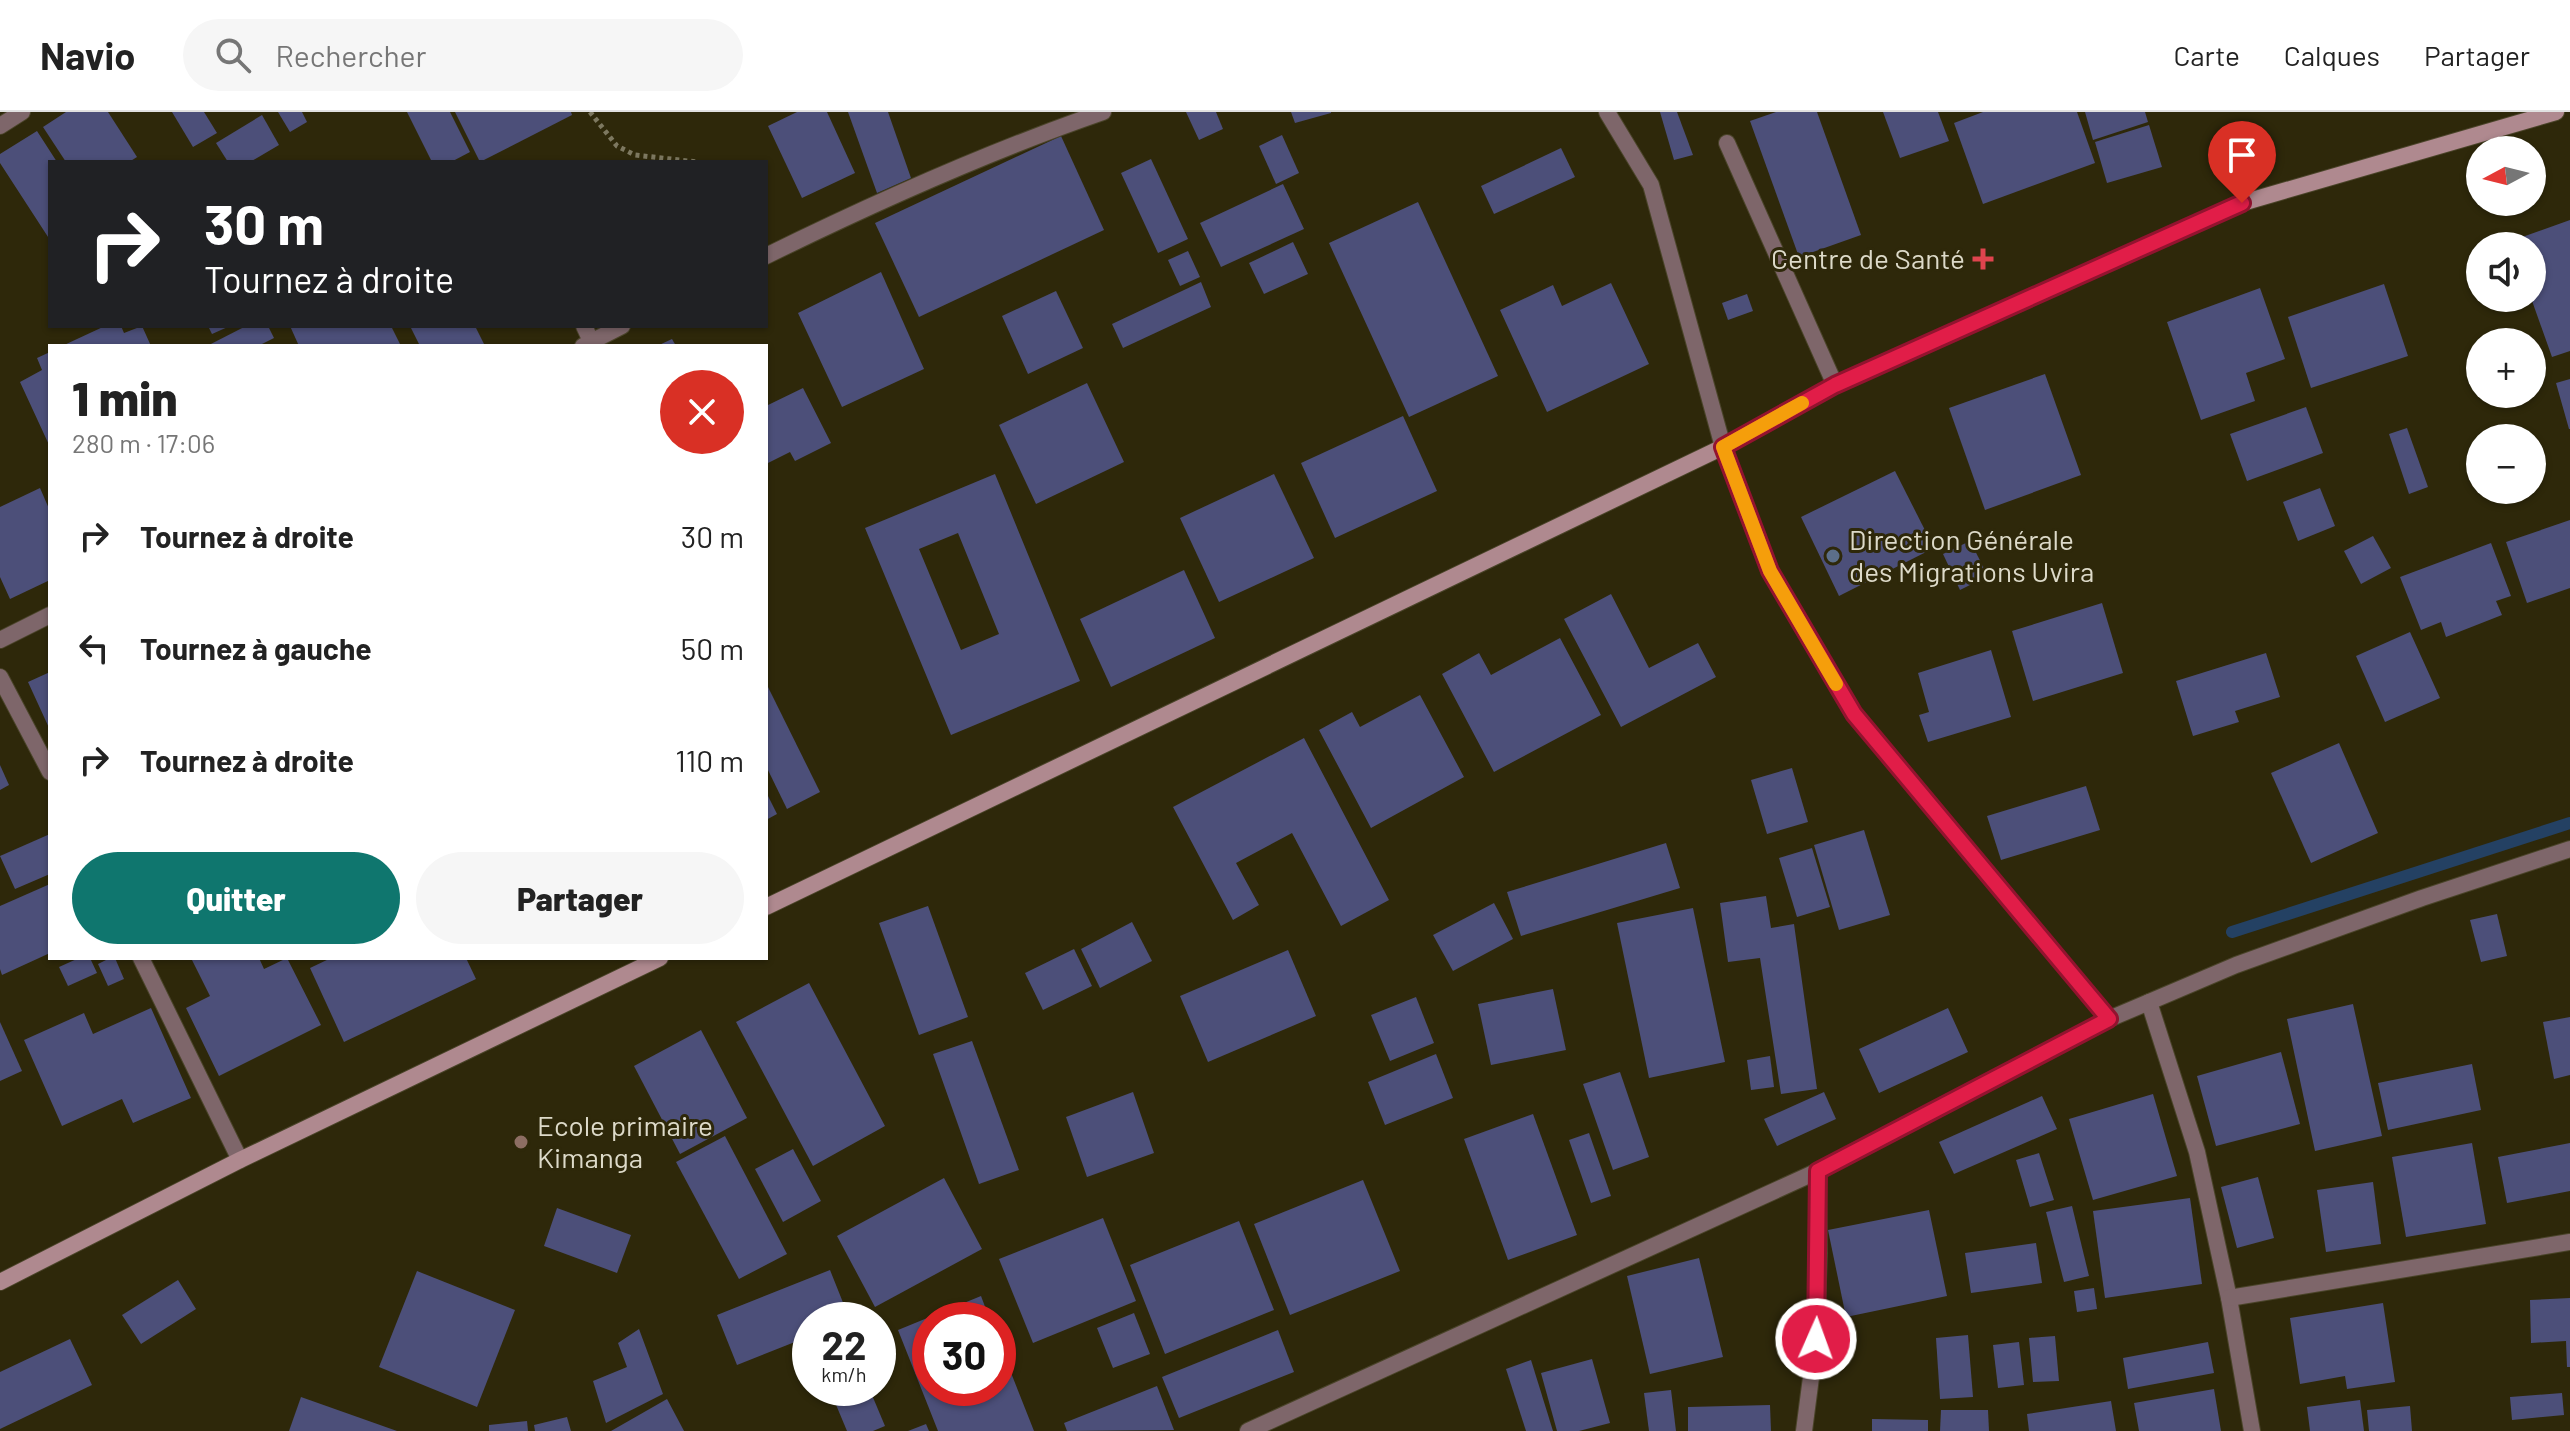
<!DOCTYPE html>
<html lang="fr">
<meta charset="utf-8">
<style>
body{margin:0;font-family:Barlow,sans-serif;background:#f6f6f6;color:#222;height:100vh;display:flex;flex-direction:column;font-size:30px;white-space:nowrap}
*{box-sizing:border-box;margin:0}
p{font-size:26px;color:#767676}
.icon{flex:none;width:44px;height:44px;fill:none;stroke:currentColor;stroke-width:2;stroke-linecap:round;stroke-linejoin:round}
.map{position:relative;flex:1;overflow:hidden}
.sheet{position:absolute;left:48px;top:232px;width:720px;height:616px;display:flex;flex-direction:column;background:#fff;border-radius:0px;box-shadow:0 2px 6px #0004}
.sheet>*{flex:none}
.hud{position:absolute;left:48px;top:48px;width:720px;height:168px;border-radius:0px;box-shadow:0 2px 6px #0004;background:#202124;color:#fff;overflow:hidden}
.needle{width:52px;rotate:263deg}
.tools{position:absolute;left:2466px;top:24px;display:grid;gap:16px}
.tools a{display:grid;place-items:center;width:80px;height:80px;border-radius:50%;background:#fff;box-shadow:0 2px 6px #0004;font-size:40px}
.speed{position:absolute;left:792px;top:1190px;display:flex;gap:16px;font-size:40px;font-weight:700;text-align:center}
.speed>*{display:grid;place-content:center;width:104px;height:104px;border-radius:50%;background:#fff;box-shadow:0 2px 6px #0004;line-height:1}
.speed small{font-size:20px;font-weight:400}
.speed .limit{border:12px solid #d22;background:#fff;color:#111}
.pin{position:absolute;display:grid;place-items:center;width:68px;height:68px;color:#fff;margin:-82px -34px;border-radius:50% 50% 50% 0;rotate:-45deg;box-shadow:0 0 8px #0007}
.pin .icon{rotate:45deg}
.me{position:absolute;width:88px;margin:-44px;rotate:2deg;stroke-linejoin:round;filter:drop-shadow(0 0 6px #0008)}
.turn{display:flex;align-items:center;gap:28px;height:168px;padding:0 24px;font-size:36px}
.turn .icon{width:104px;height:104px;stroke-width:2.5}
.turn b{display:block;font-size:56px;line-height:68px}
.round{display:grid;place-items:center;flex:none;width:84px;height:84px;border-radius:42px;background:#f6f6f6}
.summary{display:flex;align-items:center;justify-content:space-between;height:136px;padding:0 24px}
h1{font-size:48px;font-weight:800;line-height:60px}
.primary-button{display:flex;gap:16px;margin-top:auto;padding:16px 24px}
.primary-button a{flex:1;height:92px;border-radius:48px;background:#0f766e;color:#fff;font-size:32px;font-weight:800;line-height:92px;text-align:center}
.primary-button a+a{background:#f6f6f6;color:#222}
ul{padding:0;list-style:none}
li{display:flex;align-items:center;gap:24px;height:112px;padding:0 24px}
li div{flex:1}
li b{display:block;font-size:30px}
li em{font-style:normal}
header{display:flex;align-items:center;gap:48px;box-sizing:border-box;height:112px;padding:0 40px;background:#fff;border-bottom:2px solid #e0e0e0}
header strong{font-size:38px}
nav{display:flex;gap:44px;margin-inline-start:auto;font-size:28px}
.search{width:560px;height:72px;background:#f6f6f6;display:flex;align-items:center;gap:20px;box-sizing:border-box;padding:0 28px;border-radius:44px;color:#767676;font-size:30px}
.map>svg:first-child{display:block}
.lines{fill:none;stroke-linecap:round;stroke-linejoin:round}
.stream{stroke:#244163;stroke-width:12}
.building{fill:#4c4f79;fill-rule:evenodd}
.lane-casing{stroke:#4a4429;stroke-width:18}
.street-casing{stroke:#4a4429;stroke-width:18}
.secondary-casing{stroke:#4a4429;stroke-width:18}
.path{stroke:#7d7860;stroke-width:5;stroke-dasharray:4 4;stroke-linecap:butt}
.lane{stroke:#7e666a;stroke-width:16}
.street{stroke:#7e666a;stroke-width:16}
.secondary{stroke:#af898f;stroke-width:16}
.route-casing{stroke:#92132f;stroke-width:20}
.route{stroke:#e11d48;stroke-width:14}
.slow{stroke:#f59e0b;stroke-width:14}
.health-dot{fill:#e0444e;stroke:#2e280a;stroke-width:3}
.service-dot{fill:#5c6f8a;stroke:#2e280a;stroke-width:3}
.education-dot{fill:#8d6e63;stroke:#2e280a;stroke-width:3}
.labels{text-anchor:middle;stroke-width:6;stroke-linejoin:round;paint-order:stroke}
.poi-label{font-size:28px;fill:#dddac9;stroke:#2e280a;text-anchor:start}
</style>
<header>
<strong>Navio</strong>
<div class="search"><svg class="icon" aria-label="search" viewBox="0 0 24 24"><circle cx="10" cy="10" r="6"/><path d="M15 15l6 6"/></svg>Rechercher</div>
<nav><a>Carte</a><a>Calques</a><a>Partager</a></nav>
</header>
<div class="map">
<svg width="2570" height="1319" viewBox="0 0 2570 1319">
<rect width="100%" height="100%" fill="#2e280a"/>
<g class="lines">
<path class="stream" d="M2232,820L2570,711"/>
</g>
<g class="building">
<path d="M66,0H108L137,45L129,50H66L43,15Z"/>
<path d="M172,0H204L217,21L193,35Z"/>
<path d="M278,0H302L307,10L290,20Z"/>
<path d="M407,0H450L470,40L451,50H432Z"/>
<path d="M455,0H571L572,3L480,50Z"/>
<path d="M797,0H827L855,61L802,86L768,14Z"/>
<path d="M848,0H888L911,66L877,81Z"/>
<path d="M1186,0H1216L1223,17L1199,28Z"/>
<path d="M1291,0H1331V1L1295,11Z"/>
<path d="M1660,0H1677L1693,43L1674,48Z"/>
<path d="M1776,0H1817L1861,123L1799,145L1750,9Z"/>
<path d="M1883,0H1938L1949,29L1900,46Z"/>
<path d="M1983,0H2077L2095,51L1983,92L1954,11Z"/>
<path d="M2085,0H2145L2148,10L2093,28Z"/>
<path d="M262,3L279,33L250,50H228L216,31Z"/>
<path d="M2149,13L2162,55L2107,71L2095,30Z"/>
<path d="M37,19L57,50H50V128L0,51V42Z"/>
<path d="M1282,23L1299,61L1276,72L1259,34Z"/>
<path d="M1061,24L1104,118L919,205L875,111Z"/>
<path d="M1561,36L1575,65L1494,102L1481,74Z"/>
<path d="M1151,47L1188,127L1158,141L1121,61Z"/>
<path d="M1283,72L1304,117L1221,155L1200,111Z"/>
<path d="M1418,90L1498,264L1409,305L1329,131Z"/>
<path d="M2570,108V239L2552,245L2531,186L2532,134H2513L2511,129Z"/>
<path d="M1293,130L1308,162L1264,182L1249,151Z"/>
<path d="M1188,139L1200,165L1180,174L1168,148Z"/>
<path d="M881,160L924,257L842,295L798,201Z"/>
<path d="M1201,170L1211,195L1123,236L1112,212Z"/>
<path d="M1611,171L1649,252L1547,300L1500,198L1553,173L1562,194Z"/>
<path d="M2384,172L2408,244L2311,276L2288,205Z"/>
<path d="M2260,176L2285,247L2246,261L2255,289L2201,308L2167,210Z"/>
<path d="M1056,179L1083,236L1028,262L1002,204Z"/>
<path d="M1747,182L1753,199L1728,208L1722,191Z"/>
<path d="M105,214H121L124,221L142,214L151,234H62Z"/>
<path d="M208,214H230L212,222Z"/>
<path d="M246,214H268L274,226L258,234H207Z"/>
<path d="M290,214H391L401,234H299Z"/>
<path d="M410,214H475L485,234H420Z"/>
<path d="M672,227L676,234H657Z"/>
<path d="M50,240V335L20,270L42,258L37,246Z"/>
<path d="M2045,262L2081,363L1985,398L1949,296Z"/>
<path d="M2570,267V317H2569L2556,271Z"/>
<path d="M1087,271L1124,350L1036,392L999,313Z"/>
<path d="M803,276L831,331L795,349L790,340L766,352V294Z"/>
<path d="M2306,295L2323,341L2247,369L2230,322Z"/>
<path d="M1403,304L1437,379L1335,426L1301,351Z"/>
<path d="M2407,316L2428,375L2409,382L2389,322Z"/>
<path d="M1895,359L1934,436L1839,484L1801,405Z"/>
<path d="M995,362L1080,569L951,623L865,416ZM958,421L999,522L961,538L919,437Z"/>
<path d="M1274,362L1314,446L1219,490L1180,406Z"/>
<path d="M40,376L50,399V468L10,487L0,465V395Z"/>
<path d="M2320,376L2335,414L2298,429L2283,390Z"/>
<path d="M2570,408V476L2527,491L2506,430Z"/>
<path d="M2373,424L2391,456L2361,472L2344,439Z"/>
<path d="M1970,429L1988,464L1960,478L1943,442Z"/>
<path d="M2491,431L2511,484L2496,489L2502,503L2446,525L2441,510L2421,518L2400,465Z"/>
<path d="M1184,458L1215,526L1111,575L1080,507Z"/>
<path d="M1611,482L1649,556L1698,531L1716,565L1621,615L1564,507Z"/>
<path d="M2102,491L2123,561L2033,589L2012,519Z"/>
<path d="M2410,520L2440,586L2385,610L2356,544Z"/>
<path d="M1560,526L1601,603L1494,660L1442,562L1479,541L1491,563Z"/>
<path d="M1991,538L2011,605L1928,630L1919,603L1929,600L1918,561Z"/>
<path d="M2266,541L2280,585L2235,599L2239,610L2193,624L2176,569Z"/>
<path d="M50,560V618L28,570Z"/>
<path d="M766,571L820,680L787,697L766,654Z"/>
<path d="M1420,583L1464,665L1371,716L1319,618L1352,600L1360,615Z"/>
<path d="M1304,626L1389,788L1341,814L1292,721L1236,751L1259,793L1233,808L1173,695Z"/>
<path d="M2339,631L2378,721L2311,751L2271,661Z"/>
<path d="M0,653L9,673L0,678Z"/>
<path d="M1792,656L1808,710L1767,722L1751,668Z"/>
<path d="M2086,674L2100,718L2001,748L1987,704Z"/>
<path d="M766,680L777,702L766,708Z"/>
<path d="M1864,718L1890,803L1839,818L1814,733Z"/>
<path d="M50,722V762L15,777L0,744Z"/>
<path d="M1666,731L1680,776L1521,824L1507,780Z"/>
<path d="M1812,736L1830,795L1797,805L1779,746Z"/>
<path d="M50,772V841L2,863L0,857V794Z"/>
<path d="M1766,784L1771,816L1794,812L1817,977L1781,982L1760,846L1728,850L1720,791Z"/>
<path d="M1494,791L1513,827L1453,859L1433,823Z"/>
<path d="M928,794L968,905L919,923L879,811Z"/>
<path d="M1693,796L1725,950L1649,966L1617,811Z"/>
<path d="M2497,802L2507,844L2481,850L2470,808Z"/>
<path d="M1132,810L1152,849L1100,876L1081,837Z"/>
<path d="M1074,837L1092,874L1043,898L1025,861Z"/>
<path d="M1288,838L1316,904L1208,950L1180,884Z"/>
<path d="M79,846H90L97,861L68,874L59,855Z"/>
<path d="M110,846H115L124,867L108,874L98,852Z"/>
<path d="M191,846H259L264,857L287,846L321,913L219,964L186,896L210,884Z"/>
<path d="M331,846H466L476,867L344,930L310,856Z"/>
<path d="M809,871L885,1014L813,1054L736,910Z"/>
<path d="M1553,877L1566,938L1491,953L1478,892Z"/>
<path d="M1416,885L1434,931L1390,949L1371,903Z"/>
<path d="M2353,892L2382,1024L2315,1039L2287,907Z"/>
<path d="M151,896L191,986L133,1011L122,987L62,1014L24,928L84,901L93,922Z"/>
<path d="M1948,896L1968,940L1879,981L1859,937Z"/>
<path d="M2570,905V963L2554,967L2543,910Z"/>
<path d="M0,910L22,959L0,969Z"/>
<path d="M701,918L747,1006L680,1042L634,954Z"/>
<path d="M972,929L1019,1058L979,1072L933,942Z"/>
<path d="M2281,940L2300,1012L2216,1034L2197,964Z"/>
<path d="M1436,942L1453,986L1385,1013L1368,970Z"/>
<path d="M1770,944L1774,975L1751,978L1747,948Z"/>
<path d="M2472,952L2481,998L2388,1018L2378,971Z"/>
<path d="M1620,960L1649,1045L1613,1058L1583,972Z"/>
<path d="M1133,980L1154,1041L1087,1065L1066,1005Z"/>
<path d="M1824,980L1836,1007L1777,1034L1764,1007Z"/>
<path d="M2153,982L2177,1064L2093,1088L2069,1007Z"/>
<path d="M2042,984L2057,1017L1954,1062L1939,1030Z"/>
<path d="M1533,1002L1577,1123L1508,1148L1464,1027Z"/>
<path d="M1589,1021L1611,1084L1591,1091L1569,1028Z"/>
<path d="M725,1024L787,1142L739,1167L676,1050Z"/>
<path d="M2472,1031L2486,1112L2406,1125L2392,1045Z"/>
<path d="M2570,1031V1079L2507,1091L2498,1045Z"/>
<path d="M793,1037L821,1089L783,1110L755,1057Z"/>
<path d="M2039,1041L2054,1088L2030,1095L2016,1048Z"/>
<path d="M2258,1065L2274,1126L2237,1136L2221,1075Z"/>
<path d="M944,1066L982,1137L875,1195L837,1124Z"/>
<path d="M1363,1068L1400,1159L1290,1203L1254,1112Z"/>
<path d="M2373,1070L2381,1132L2326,1140L2317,1078Z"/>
<path d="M2190,1086L2202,1172L2105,1186L2093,1099Z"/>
<path d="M2072,1094L2089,1164L2064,1170L2046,1100Z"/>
<path d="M557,1096L631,1123L617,1161L544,1134Z"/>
<path d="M1929,1098L1947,1184L1846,1205L1828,1118Z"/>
<path d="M1103,1106L1136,1189L1033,1231L999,1147Z"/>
<path d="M1239,1109L1274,1198L1165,1242L1130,1153Z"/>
<path d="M2036,1131L2042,1171L1971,1181L1965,1141Z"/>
<path d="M1699,1146L1723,1245L1650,1262L1627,1164Z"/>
<path d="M830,1158L850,1208H810V1224L737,1253L717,1203Z"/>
<path d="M417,1159L515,1198L477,1295L379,1255Z"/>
<path d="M178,1168L196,1197L141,1232L122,1203Z"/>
<path d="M2094,1176L2097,1197L2077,1200L2074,1179Z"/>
<path d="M981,1184L990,1208H930V1276H998V1228L1034,1319H938L898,1218Z"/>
<path d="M2570,1186V1255H2567L2566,1229L2531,1231L2530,1188Z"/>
<path d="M2383,1191L2395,1270L2347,1277L2345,1264L2300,1272L2290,1206Z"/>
<path d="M1134,1201L1150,1242L1113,1256L1097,1216Z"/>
<path d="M639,1217L663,1282L606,1311L593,1269L627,1255L618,1231Z"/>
<path d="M1278,1218L1294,1260L1179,1306L1162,1265Z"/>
<path d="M1968,1223L1973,1285L1940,1287L1936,1226Z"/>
<path d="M2055,1224L2059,1269L2033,1270L2029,1226Z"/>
<path d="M70,1227L92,1273L0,1317V1260Z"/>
<path d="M2019,1230L2024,1273L1998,1276L1993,1233Z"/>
<path d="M2208,1230L2214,1261L2128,1277L2123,1246Z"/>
<path d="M1592,1247L1610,1311L1579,1319H1557L1541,1261Z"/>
<path d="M1531,1248L1553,1319H1526L1506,1257Z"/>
<path d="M1157,1274L1174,1318L1067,1319L1064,1311Z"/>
<path d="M829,1276H869L885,1314L873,1319H847Z"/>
<path d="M2214,1277L2221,1319H2139L2134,1291Z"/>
<path d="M1671,1278L1676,1319H1649L1644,1281Z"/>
<path d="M2562,1281L2564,1303L2512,1308L2510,1285Z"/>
<path d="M301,1285L397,1319H289Z"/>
<path d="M667,1287L684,1319H611Z"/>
<path d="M2360,1288L2364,1319H2310L2307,1295Z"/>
<path d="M2111,1289L2116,1319H2029L2027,1302Z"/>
<path d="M1770,1293L1771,1319H1688V1295Z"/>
<path d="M2410,1294L2412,1319H2369L2367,1298Z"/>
<path d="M1941,1298H1988L1989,1319H1940Z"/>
<path d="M567,1305L571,1319H535L534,1313Z"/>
<path d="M1872,1307L1928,1308V1319H1872Z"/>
<path d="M527,1309L528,1319H489V1313Z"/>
<path d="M926,1312L929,1319H908Z"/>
</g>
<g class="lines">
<defs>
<path id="lane" d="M1727,31L1835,273"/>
<g id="street">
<path d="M1607,0L1651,73L1723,335L1770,459L1854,602L2109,907"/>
<path d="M0,14L22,0"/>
<path d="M766,144C876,90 987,40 1103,0"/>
<path d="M584,214L591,229"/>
<path d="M583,234L622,214"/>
<path d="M0,528L50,503"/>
<path d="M0,565L50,660"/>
<path d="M141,846L240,1048"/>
<path d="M2149,890L2197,1040L2229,1186L2252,1319"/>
<path d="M2229,1186L2570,1130"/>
<path d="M1248,1319L1818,1059L2109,907L2236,853L2422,786L2570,737"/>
<path d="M1804,1319L1816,1227L1819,1141L1818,1059"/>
</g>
<g id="secondary">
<path d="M766,795L1723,335L1835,273L2242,91L2556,0"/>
<path d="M0,1170L240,1048L660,846"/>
</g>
</defs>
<use href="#lane" class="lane-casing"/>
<use href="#street" class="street-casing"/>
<use href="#secondary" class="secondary-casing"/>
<path class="path" d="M590,0L617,34L635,43L697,50"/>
<use href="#lane" class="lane"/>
<use href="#street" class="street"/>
<use href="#secondary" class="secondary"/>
</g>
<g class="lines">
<defs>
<path id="route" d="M1816,1227L1818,1059L2109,907L1854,602L1770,459L1723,335L1835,273L2242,91"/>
</defs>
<use href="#route" class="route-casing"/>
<use href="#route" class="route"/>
<path class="slow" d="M1802,291L1723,335L1770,459L1836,572"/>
</g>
<path class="health-dot" d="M1979 135h8v8h8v8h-8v8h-8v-8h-8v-8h8z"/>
<circle class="service-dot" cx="1833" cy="444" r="8"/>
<circle class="education-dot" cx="521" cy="1030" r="8"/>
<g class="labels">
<g class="poi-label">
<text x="1965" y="157" text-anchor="end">Centre de Santé</text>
<text x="1849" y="438">Direction Générale<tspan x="1849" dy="32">des Migrations Uvira</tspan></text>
<text x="537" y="1024">Ecole primaire<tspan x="537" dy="32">Kimanga</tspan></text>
</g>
</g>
</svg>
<div class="tools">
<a><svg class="needle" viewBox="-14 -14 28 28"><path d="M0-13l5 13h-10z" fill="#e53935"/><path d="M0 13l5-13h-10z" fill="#767676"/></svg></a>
<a><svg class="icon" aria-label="sound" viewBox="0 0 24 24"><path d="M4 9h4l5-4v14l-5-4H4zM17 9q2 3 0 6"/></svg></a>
<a>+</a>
<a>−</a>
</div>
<div class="speed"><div>22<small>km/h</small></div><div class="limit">30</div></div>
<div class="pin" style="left:2242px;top:91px;background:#d93025"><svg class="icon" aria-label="arrive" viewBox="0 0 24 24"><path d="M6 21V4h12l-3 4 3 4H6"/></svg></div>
<svg class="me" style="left:1816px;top:1227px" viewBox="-20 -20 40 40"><circle r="17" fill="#e11d48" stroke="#fff" stroke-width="3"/><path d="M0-11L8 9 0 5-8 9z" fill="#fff"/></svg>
<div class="hud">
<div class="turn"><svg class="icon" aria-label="right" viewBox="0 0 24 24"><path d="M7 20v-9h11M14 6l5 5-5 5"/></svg><div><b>30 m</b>Tournez à droite</div></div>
</div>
<section class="sheet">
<div class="summary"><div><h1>1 min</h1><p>280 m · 17:06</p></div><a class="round" style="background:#d93025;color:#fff"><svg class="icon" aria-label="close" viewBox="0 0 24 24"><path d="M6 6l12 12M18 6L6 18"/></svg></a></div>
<ul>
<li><svg class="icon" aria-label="right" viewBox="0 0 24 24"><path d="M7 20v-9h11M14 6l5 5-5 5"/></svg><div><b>Tournez à droite</b></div><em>30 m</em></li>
<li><svg class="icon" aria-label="left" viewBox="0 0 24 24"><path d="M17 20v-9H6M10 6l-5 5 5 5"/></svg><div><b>Tournez à gauche</b></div><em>50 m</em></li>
<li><svg class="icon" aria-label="right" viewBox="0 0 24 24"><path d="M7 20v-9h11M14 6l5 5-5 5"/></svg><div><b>Tournez à droite</b></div><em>110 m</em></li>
</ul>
<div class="primary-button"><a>Quitter</a><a>Partager</a></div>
</section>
</div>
